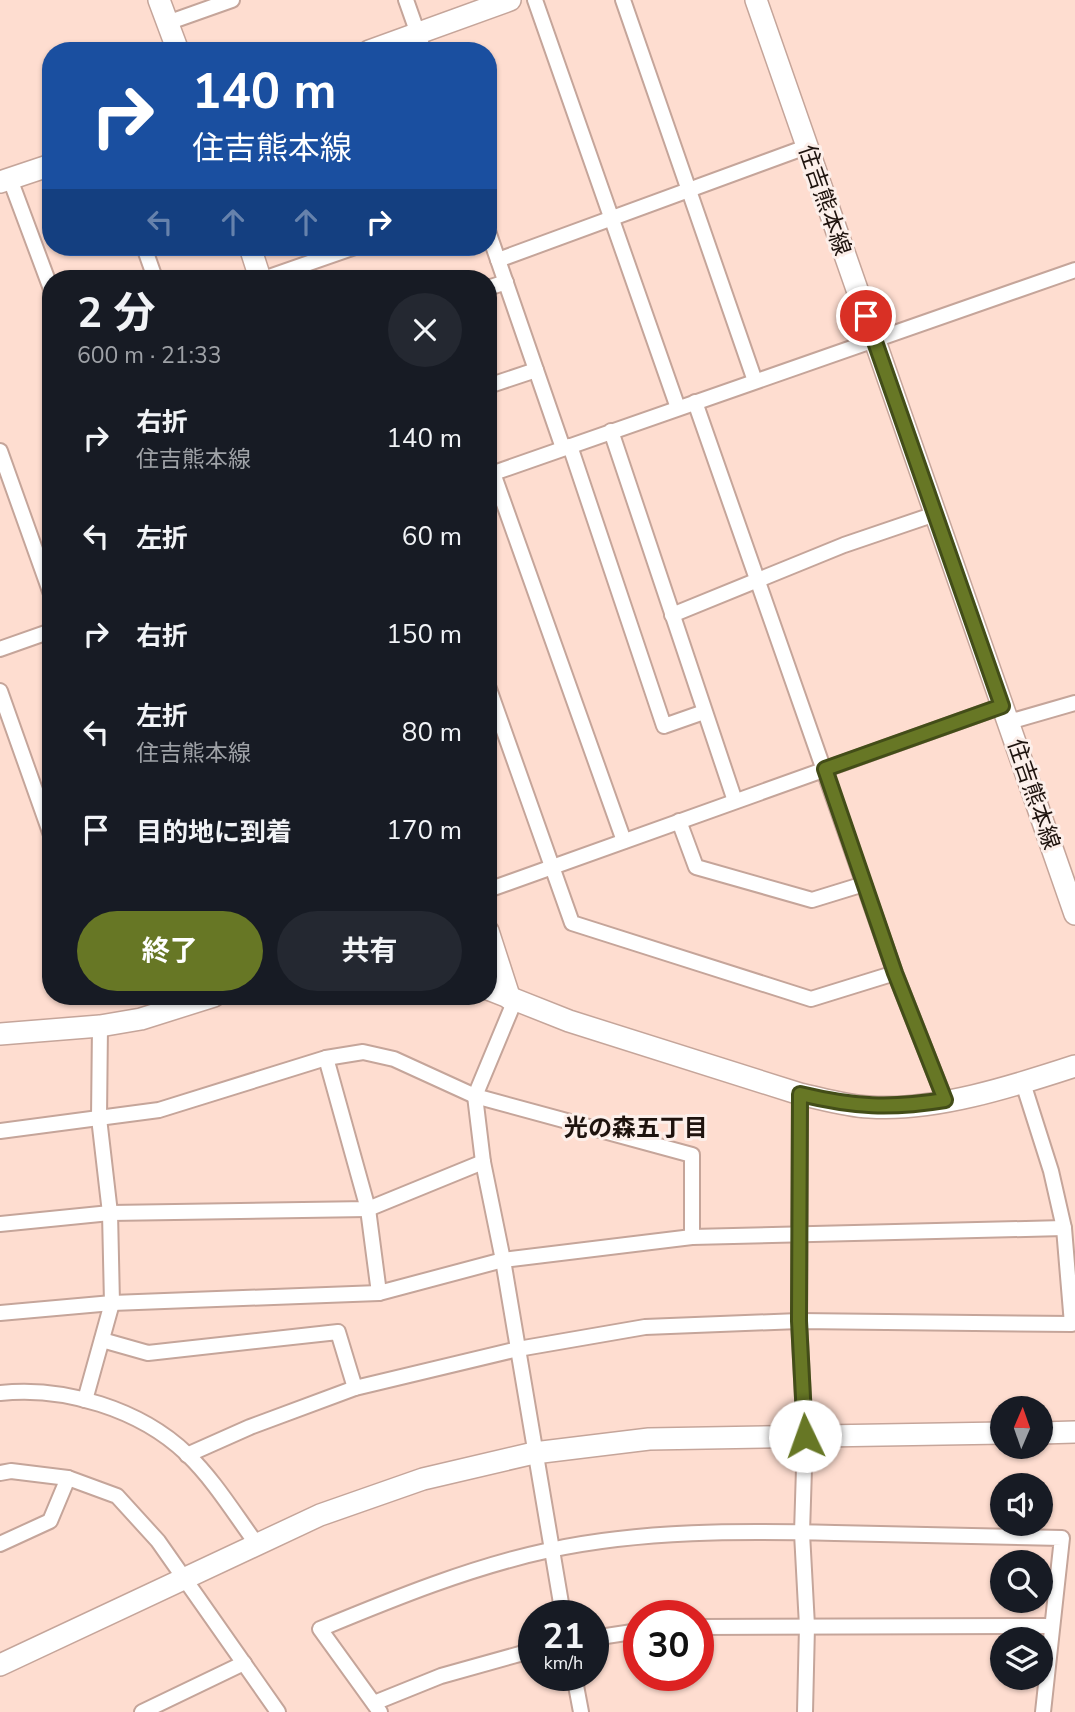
<!DOCTYPE html>
<html lang="ja">
<meta charset="utf-8">
<style>
body{margin:0;font-family:"Nunito Sans","Noto Sans JP",sans-serif;background:#242831;color:#f1f3f6;height:100vh;display:flex;flex-direction:column;font-size:26px;white-space:nowrap}
*{box-sizing:border-box;margin:0}
p{font-size:23px;color:#9ea1a6}
.icon{flex:none;width:38px;height:38px;fill:none;stroke:currentColor;stroke-width:2;stroke-linecap:round;stroke-linejoin:round}
.map{position:relative;flex:1;overflow:hidden}
.details{position:absolute;left:42px;top:270px;width:455px;height:735px;display:flex;flex-direction:column;background:#171b24;border-radius:28px;box-shadow:0 2px 5px #0004}
.details>*{flex:none}
.banner{position:absolute;left:42px;top:42px;width:455px;height:214px;border-radius:28px;box-shadow:0 2px 5px #0004;background:#1a4fa0;color:#fff;overflow:hidden}
.needle{width:46px;rotate:2deg}
.controls{position:absolute;left:990px;top:1396px;display:grid;gap:14px}
.controls a{display:grid;place-items:center;width:63px;height:63px;border-radius:50%;background:#171b24;box-shadow:0 2px 5px #0004;font-size:35px}
.speed{position:absolute;left:518px;top:1600px;display:flex;gap:14px;font-size:35px;font-weight:700;text-align:center}
.speed>*{display:grid;place-content:center;width:91px;height:91px;border-radius:50%;background:#171b24;box-shadow:0 2px 5px #0004;line-height:1}
.speed small{font-size:18px;font-weight:400}
.speed .limit{border:10px solid #d22;background:#fff;color:#111}
.pin{position:absolute;display:grid;place-items:center;width:60px;height:60px;color:#fff;margin:-30px;border:4px solid #fff;border-radius:50%;box-shadow:0 2px 7px #0007}
.me{position:absolute;width:77px;margin:-38px;rotate:357deg;stroke-linejoin:round;filter:drop-shadow(0 0 5px #0008)}
.turn{display:flex;align-items:center;gap:24px;height:147px;padding:0 35px;font-size:32px}
.turn .icon{width:91px;height:91px;stroke-width:2.5}
.turn b{display:block;font-size:49px;line-height:60px}
.lanes{display:flex;align-items:center;height:66px;padding:0 35px;background:#0003;justify-content:center;gap:35px;direction:ltr}
.lanes .off{opacity:.35}
.round{display:grid;place-items:center;flex:none;width:74px;height:74px;border-radius:37px;background:#242831}
.head{display:flex;align-items:center;justify-content:space-between;height:119px;padding:0 35px}
h1{font-size:42px;font-weight:700;line-height:52px}
.action{display:flex;gap:14px;margin-top:auto;padding:14px 35px}
.action a{flex:1;height:80px;border-radius:42px;background:#677725;color:#fff;font-size:28px;font-weight:700;line-height:80px;text-align:center}
.action a+a{background:#242831;color:#f1f3f6}
ul{padding:0;list-style:none}
li{display:flex;align-items:center;gap:21px;height:98px;padding:0 35px}
li div{flex:1}
li b{display:block;font-size:26px}
li em{font-style:normal}
.map>svg:first-child{display:block}
.lines{fill:none;stroke-linecap:round;stroke-linejoin:round}
.street-casing{stroke:#c5a59a;stroke-width:18}
.secondary-casing{stroke:#c5a59a;stroke-width:24}
.street{stroke:#fff;stroke-width:14}
.secondary{stroke:#fff;stroke-width:21}
.route-casing{stroke:#434d18;stroke-width:18}
.route{stroke:#677725;stroke-width:12}
.labels{text-anchor:middle;stroke-width:6;stroke-linejoin:round;paint-order:stroke}
.street-label{font-size:23px;fill:#1e130e;stroke:#fcefea}
.neighbourhood-label{font-size:24px;font-weight:bold;fill:#1e130e;stroke:#fcefea}
</style>
<div class="map">
<svg width="1075" height="1712" viewBox="0 0 1075 1712">
<rect width="100%" height="100%" fill="#feddd0"/>
<g class="lines">
<defs>
<g id="street">
<path d="M406,0L424,51"/>
<path d="M535,0L678,408"/>
<path d="M623,0L755,381"/>
<path d="M167,23L232,0"/>
<path d="M10,179L51,289"/>
<path d="M488,231L563,448"/>
<path d="M144,247L155,278"/>
<path d="M498,260L806,147"/>
<path d="M266,278L355,247"/>
<path d="M488,288L506,282"/>
<path d="M488,386L536,370"/>
<path d="M695,402L895,973L945,1100"/>
<path d="M611,431L735,801"/>
<path d="M570,446L664,726L704,712"/>
<path d="M0,451L51,594"/>
<path d="M493,473L624,841"/>
<path d="M488,475L1075,270"/>
<path d="M672,615L844,545L935,514"/>
<path d="M0,649L51,631"/>
<path d="M488,686L572,923L811,999L895,973"/>
<path d="M0,691L51,835"/>
<path d="M1009,722L1075,703"/>
<path d="M679,821L696,867L812,900L864,884"/>
<path d="M488,890L1002,706"/>
<path d="M515,1000L475,1096L483,1162L503,1260L563,1615"/>
<path d="M326,1058L368,1209L379,1293"/>
<path d="M800,1094L799,1321L805,1436L802,1533L807,1626L805,1712"/>
<path d="M0,1131L159,1110L326,1058L363,1052L394,1059L475,1096L692,1155V1237"/>
<path d="M0,1224L110,1213L368,1209L483,1162"/>
<path d="M0,1313L112,1303L379,1293L503,1260L692,1237L1064,1228"/>
<path d="M102,1340L148,1353L338,1332L355,1388"/>
<path d="M0,1393C64,1386 140,1409 187,1454C214,1480 234,1513 256,1543"/>
<path d="M85,1400L112,1303L110,1213L99,1118L100,1026"/>
<path d="M187,1455L250,1427L355,1388L518,1349L645,1327L799,1321L1072,1324L1064,1228L1051,1171L1023,1083"/>
<path d="M0,1473L11,1471L68,1478L117,1496L158,1541L278,1712"/>
<path d="M0,1544L50,1521L68,1478"/>
<path d="M698,1627L1052,1626"/>
<path d="M593,1638L639,1631"/>
<path d="M574,1675L581,1712"/>
<path d="M374,1703L441,1676L534,1650"/>
<path d="M142,1712L244,1663"/>
<path d="M380,1712L320,1629C395,1598 471,1567 550,1550C643,1530 740,1531 835,1533C911,1535 986,1536 1062,1538L1043,1712"/>
</g>
<g id="secondary">
<path d="M159,0L178,51"/>
<path d="M756,0L1075,914"/>
<path d="M369,51L510,0"/>
<path d="M0,182L51,165"/>
<path d="M250,247L260,278"/>
<path d="M488,931L510,999"/>
<path d="M488,989L569,1021L800,1094C823,1099 846,1106 869,1107C933,1112 1014,1086 1075,1066"/>
<path d="M0,1034L100,1026L141,1019L214,996"/>
<path d="M1041,1433L1075,1432"/>
<path d="M0,1665L320,1515L423,1479L534,1453L649,1439L1003,1433"/>
</g>
</defs>
<use href="#street" class="street-casing"/>
<use href="#secondary" class="secondary-casing"/>
<use href="#street" class="street"/>
<use href="#secondary" class="secondary"/>
</g>
<g class="lines">
<defs>
<path id="route" d="M805,1436L799,1321L800,1094C854,1107 890,1109 945,1100L895,973L825,769L1002,706L866,316"/>
</defs>
<use href="#route" class="route-casing"/>
<use href="#route" class="route"/>
</g>
<g class="labels">
<g class="street-label">
<text transform="translate(825 200) rotate(71)" y="8">住吉熊本線</text>
<text transform="translate(1034 794) rotate(71)" y="8">住吉熊本線</text>
</g>
<g class="neighbourhood-label">
<text x="636" y="1136">光の森五丁目</text>
</g>
</g>
</svg>
<div class="controls">
<a><svg class="needle" viewBox="-14 -14 28 28"><path d="M0-13l5 13h-10z" fill="#e53935"/><path d="M0 13l5-13h-10z" fill="#9ea1a6"/></svg></a>
<a><svg class="icon" aria-label="sound" viewBox="0 0 24 24"><path d="M4 9h4l5-4v14l-5-4H4zM17 9q2 3 0 6"/></svg></a>
<a><svg class="icon" aria-label="search" viewBox="0 0 24 24"><circle cx="10" cy="10" r="6"/><path d="M15 15l6 6"/></svg></a>
<a><svg class="icon" aria-label="layers" viewBox="0 0 24 24"><path d="M12 4l9 5-9 5-9-5zM3 14l9 5 9-5"/></svg></a>
</div>
<div class="speed"><div>21<small>km/h</small></div><div class="limit">30</div></div>
<div class="pin" style="left:866px;top:316px;background:#d93025"><svg class="icon" aria-label="arrive" viewBox="0 0 24 24"><path d="M6 21V4h12l-3 4 3 4H6"/></svg></div>
<svg class="me" style="left:805px;top:1436px" viewBox="-20 -20 40 40"><circle r="19" fill="#fff"/><path d="M0-13L10 11 0 6-10 11z" fill="#677725"/></svg>
<div class="banner">
<div class="turn"><svg class="icon" aria-label="right" viewBox="0 0 24 24"><path d="M7 20v-9h11M14 6l5 5-5 5"/></svg><div><b>140 m</b>住吉熊本線</div></div>
<div class="lanes"><svg class="icon off" aria-label="left" viewBox="0 0 24 24"><path d="M17 20v-9H6M10 6l-5 5 5 5"/></svg><svg class="icon off" aria-label="ahead" viewBox="0 0 24 24"><path d="M12 20V5M6 11l6-6 6 6"/></svg><svg class="icon off" aria-label="ahead" viewBox="0 0 24 24"><path d="M12 20V5M6 11l6-6 6 6"/></svg><svg class="icon" aria-label="right" viewBox="0 0 24 24"><path d="M7 20v-9h11M14 6l5 5-5 5"/></svg></div>
</div>
<section class="details">
<div class="head"><div><h1>2 分</h1><p>600 m · 21:33</p></div><a class="round"><svg class="icon" aria-label="close" viewBox="0 0 24 24"><path d="M6 6l12 12M18 6L6 18"/></svg></a></div>
<ul>
<li><svg class="icon" aria-label="right" viewBox="0 0 24 24"><path d="M7 20v-9h11M14 6l5 5-5 5"/></svg><div><b>右折</b><p>住吉熊本線</p></div><em>140 m</em></li>
<li><svg class="icon" aria-label="left" viewBox="0 0 24 24"><path d="M17 20v-9H6M10 6l-5 5 5 5"/></svg><div><b>左折</b></div><em>60 m</em></li>
<li><svg class="icon" aria-label="right" viewBox="0 0 24 24"><path d="M7 20v-9h11M14 6l5 5-5 5"/></svg><div><b>右折</b></div><em>150 m</em></li>
<li><svg class="icon" aria-label="left" viewBox="0 0 24 24"><path d="M17 20v-9H6M10 6l-5 5 5 5"/></svg><div><b>左折</b><p>住吉熊本線</p></div><em>80 m</em></li>
<li><svg class="icon" aria-label="arrive" viewBox="0 0 24 24"><path d="M6 21V4h12l-3 4 3 4H6"/></svg><div><b>目的地に到着</b></div><em>170 m</em></li>
</ul>
<div class="action"><a>終了</a><a>共有</a></div>
</section>
</div>
